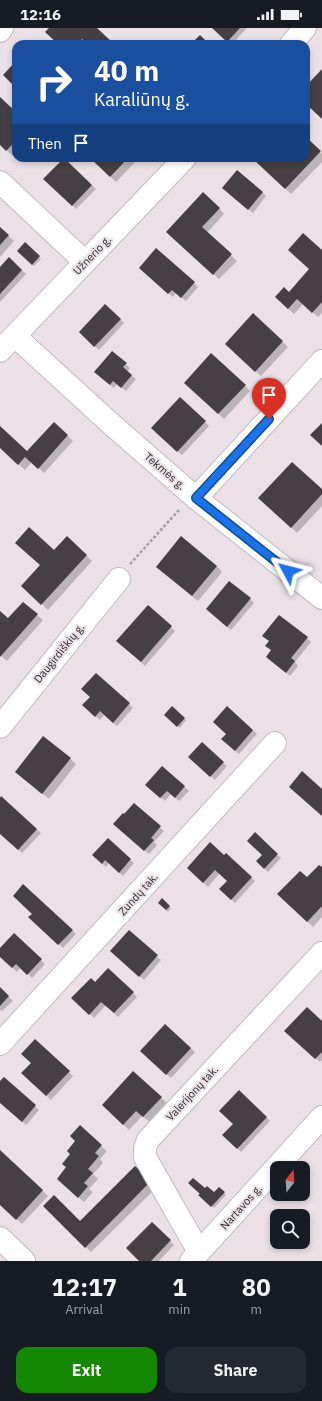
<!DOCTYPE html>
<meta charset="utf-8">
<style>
body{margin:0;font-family:"IBM Plex Sans",sans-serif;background:#242831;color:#f1f3f6;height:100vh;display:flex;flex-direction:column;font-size:15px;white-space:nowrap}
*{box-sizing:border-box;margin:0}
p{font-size:13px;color:#9ea1a6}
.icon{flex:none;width:22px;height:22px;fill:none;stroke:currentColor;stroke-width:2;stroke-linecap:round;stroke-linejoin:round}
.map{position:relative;height:1233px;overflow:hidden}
.panel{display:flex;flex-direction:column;background:#171b24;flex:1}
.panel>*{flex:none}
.guide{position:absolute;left:12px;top:12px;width:298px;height:122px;border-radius:12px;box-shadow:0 2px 6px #0003;background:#1a4fa0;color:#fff;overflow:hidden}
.needle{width:26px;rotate:17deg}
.controls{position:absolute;left:270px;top:1133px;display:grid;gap:8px}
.controls a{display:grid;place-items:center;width:40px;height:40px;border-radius:8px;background:#171b24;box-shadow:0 2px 6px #0003;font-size:20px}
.pin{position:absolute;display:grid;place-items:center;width:34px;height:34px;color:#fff;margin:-41px -17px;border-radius:50% 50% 50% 0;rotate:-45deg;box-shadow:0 0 4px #0007}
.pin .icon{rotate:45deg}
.me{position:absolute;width:44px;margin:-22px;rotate:308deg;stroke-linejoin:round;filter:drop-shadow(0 0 3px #0008)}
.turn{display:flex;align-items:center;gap:14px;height:84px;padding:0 16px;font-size:18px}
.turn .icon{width:52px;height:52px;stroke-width:2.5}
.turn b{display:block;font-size:28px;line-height:34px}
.then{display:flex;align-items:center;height:38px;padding:0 16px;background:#0003;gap:8px;font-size:15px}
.eta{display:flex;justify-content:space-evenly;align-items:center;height:68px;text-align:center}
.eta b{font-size:24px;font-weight:700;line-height:28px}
.primary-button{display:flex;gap:8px;margin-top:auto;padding:8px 16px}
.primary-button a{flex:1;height:46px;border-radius:12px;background:#148703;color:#fff;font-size:16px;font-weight:700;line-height:46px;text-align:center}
.primary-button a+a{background:#242831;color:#f1f3f6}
.status{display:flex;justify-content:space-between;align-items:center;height:28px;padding:0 20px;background:#171b24;direction:ltr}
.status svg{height:11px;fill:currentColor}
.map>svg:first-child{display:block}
.shadow{fill:#0003}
.building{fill:#463f43}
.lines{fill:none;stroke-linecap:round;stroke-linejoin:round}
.minor-casing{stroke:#c3babf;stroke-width:24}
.path{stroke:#a69ea3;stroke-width:2.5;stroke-dasharray:3 2;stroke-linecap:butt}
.minor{stroke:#fff;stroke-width:22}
.route-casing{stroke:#114b97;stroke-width:10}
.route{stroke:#1a73e8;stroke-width:7}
.labels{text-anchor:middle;stroke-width:4;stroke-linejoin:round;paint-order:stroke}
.street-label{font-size:11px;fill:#2e2b2d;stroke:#eae0e6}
</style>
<div class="status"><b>12:16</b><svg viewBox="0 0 49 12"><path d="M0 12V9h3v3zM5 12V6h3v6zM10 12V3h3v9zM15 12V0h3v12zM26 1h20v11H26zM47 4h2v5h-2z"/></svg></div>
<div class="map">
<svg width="322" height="1233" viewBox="0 0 322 1233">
<rect width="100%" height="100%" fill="#eae0e6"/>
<g class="shadow">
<path d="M51,0H95L112,16H59Z"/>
<path d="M213,0H247L232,16H230Z"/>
<path d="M0,70L16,85V124L13,128L0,116Z"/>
<path d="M306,110L322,126V134L291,166L254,130H306Z"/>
<path d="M91,130H139L116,154Z"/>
<path d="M64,131L96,161L76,181L45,151Z"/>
<path d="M227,163L262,164L266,168L253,185Z"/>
<path d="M219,180L224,186L207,205L237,233L219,251L173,209Z"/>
<path d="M0,200L14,213L0,229Z"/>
<path d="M25,216L41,231L34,238L18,223Z"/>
<path d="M322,224V285L318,289L303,276L294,286L282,275L310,241Z"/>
<path d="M9,230L26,246L0,274V240Z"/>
<path d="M144,244L194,255L198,259L186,273L176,265L173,269Z"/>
<path d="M105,278L124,295L99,322L80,304Z"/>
<path d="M253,287L288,319L261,348L232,321Z"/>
<path d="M112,324L130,340L127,344L136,351L126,363L117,356L114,360L99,348Z"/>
<path d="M245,358L250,363L224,391L191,360Z"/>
<path d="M180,371L209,398L182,427L157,404Z"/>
<path d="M54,395L73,413L44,445L32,434L25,442L0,419V400L27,424Z"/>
<path d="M322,463V478L297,505L265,475Z"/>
<path d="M67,510L92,533L48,582L28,563L54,524Z"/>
<path d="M217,538L222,544L198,573L163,544Z"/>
<path d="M250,571L254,575L231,602L211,585Z"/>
<path d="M148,579L175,603L145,638L122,617Z"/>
<path d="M0,585L8,592L37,587L43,592L7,633L0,627Z"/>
<path d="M307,610L311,614L295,634L298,638L290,648L271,633Z"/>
<path d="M96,647L133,680L117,698L104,687L100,692L88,681Z"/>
<path d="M172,679L186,692L180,700L166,687Z"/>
<path d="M253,702L257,706L239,726L227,715V706Z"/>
<path d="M44,709L76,736L49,771L16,744Z"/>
<path d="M194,733L223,735L227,738L215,752Z"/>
<path d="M162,739L189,763L179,773L171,766L165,773L151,761Z"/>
<path d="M0,771L41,805L22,825L0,805Z"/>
<path d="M134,777L164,803L154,814L157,817L149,826L119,800L124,788Z"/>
<path d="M255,805L281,830L268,844L257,833L263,827Z"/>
<path d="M226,826L255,853L235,875L221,861L228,853L220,845L208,859L188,840L224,828Z"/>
<path d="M98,831L130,832L134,835L123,848L109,835L106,839Z"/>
<path d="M322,841V889L313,899L279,866L307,851Z"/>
<path d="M162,872L171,880L168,884L159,875Z"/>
<path d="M34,893L72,902L76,906L63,920Z"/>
<path d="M129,904L161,932L144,952L116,927Z"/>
<path d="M14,906L45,936L32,950L21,939L17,944L0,927V921Z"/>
<path d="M95,955L133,965L137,969L118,989L106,977L94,990L73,970Z"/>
<path d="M0,960L13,973L2,983L0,982Z"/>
<path d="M322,994V1032L320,1034L290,1007Z"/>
<path d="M165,997L195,1024L171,1050L145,1027Z"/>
<path d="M35,1012L73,1048L51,1072L23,1045L32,1035Z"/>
<path d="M133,1044L167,1075L150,1094L142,1088L129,1102L109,1083Z"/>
<path d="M4,1050L39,1082L26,1097L0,1074V1055Z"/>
<path d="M239,1063L270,1093L241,1124L224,1107L234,1096Z"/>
<path d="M101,1118L107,1123L100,1131L103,1135L93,1146L98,1151L89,1161L93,1164L84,1174L63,1156Z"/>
<path d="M0,1123L48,1168L22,1196L0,1176Z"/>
<path d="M135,1139L156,1160L91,1224L44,1178L80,1195Z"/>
<path d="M219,1160L226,1167L214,1180L200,1167L205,1162L214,1166Z"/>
<path d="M152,1195L174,1217L159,1233H140Z"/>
</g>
<g class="building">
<path d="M49,0H97L112,14L110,16H88L82,11L77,16H58L45,4Z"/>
<path d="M212,0H240L227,14Z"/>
<path d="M200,7L209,16H191Z"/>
<path d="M16,33V60L3,47Z"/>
<path d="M322,41V91L306,76V58Z"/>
<path d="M0,69L16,84V113L6,123L0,117Z"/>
<path d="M306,109L321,123L285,161L252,130H306Z"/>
<path d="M64,130L92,157L72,178L43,151Z"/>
<path d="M90,130H128L110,149Z"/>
<path d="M237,142L263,164L248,182L222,160Z"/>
<path d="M203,164L220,180L202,199L232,226L213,247L166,204Z"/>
<path d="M0,199L9,207L0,217Z"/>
<path d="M303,205L322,222V274L312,285L297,271L288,281L275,269L284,259L289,264L309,241L288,222Z"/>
<path d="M25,214L40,228L32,237L17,223Z"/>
<path d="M156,220L195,254L181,270L172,262L168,266L139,240Z"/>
<path d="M9,229L22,242L0,266V239Z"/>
<path d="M105,276L121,291L94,319L79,304Z"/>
<path d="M253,285L283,313L255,344L225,316Z"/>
<path d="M112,323L127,335L123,339L132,347L121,360L113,353L110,357L94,344Z"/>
<path d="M211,325L246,357L218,386L184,355Z"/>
<path d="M180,369L206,393L177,424L151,400Z"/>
<path d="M54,394L68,407L38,441L25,429L18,437L0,420V398L27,423Z"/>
<path d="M322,395V418L310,407Z"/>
<path d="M292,434L322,461V466L291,500L258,470Z"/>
<path d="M29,499L54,522L67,508L87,527L41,577L21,558L40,537L15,515Z"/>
<path d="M181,508L217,538L192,568L156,539Z"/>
<path d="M229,553L251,570L227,599L206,581Z"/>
<path d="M23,574L38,586L0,629V583L8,590Z"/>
<path d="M148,577L172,598L141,634L116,613Z"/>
<path d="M279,587L308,609L291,630L295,633L286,645L266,629L271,622L265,618L269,613L262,608Z"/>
<path d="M96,645L130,675L113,695L100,683L95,689L82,677L90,669L81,661Z"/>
<path d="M172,678L185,690L177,699L164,687Z"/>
<path d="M227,678L253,702L235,723L221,711L226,706L213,694Z"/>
<path d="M43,708L71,730L42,766L15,744Z"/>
<path d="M202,714L224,734L210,749L188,729Z"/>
<path d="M162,738L185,758L175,770L167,763L160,770L145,757Z"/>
<path d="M302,743L322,761V788L289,759Z"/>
<path d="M1,768L37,801L18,822L0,806V770Z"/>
<path d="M134,775L161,798L151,810L154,812L144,823L113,796L123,785L124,786Z"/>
<path d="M255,804L278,826L264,841L256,833L262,827L247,813Z"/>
<path d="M108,810L131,831L119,845L105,832L102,836L92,827Z"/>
<path d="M210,814L224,827L226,825L252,849L231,872L219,861L227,853L215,842L203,855L187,840Z"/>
<path d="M319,837L322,839V878L307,894L277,866L300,843L307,849Z"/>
<path d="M23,856L73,902L58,917L28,889L32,886L13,868Z"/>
<path d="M162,870L170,878L166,882L158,875Z"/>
<path d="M129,902L158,927L139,949L110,923Z"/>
<path d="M14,905L42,931L27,947L16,936L12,940L0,929V920Z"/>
<path d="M108,940L134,964L114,985L101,974L89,987L71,970L91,950L95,954Z"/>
<path d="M0,959L9,968L0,978Z"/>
<path d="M307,979L322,993V1024L315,1031L284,1003Z"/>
<path d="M165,996L191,1020L166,1047L140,1023Z"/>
<path d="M35,1011L70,1043L46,1068L21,1045L31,1035L21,1026Z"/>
<path d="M133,1043L162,1069L143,1089L136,1083L123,1097L102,1077Z"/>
<path d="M4,1049L36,1077L22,1094L0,1075V1053Z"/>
<path d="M239,1062L267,1089L237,1121L222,1107L233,1096L219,1083Z"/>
<path d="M80,1097L102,1117L95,1125L99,1128L88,1141L93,1145L84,1155L88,1158L78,1170L57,1151L66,1139L62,1136L70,1126L67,1123L75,1113L70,1108Z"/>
<path d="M0,1122L43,1162L16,1192L0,1177Z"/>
<path d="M135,1138L151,1153L85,1220L43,1178L54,1167L80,1193Z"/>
<path d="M193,1150L205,1160L207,1158L214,1164L219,1159L225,1164L211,1179L198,1167L200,1166L188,1155Z"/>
<path d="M152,1194L171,1212L151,1233H139L126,1220Z"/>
</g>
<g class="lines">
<defs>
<g id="minor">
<path d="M0,3L2,0"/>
<path d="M291,16L305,0"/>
<path d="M0,154L85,234"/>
<path d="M15,308L110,395L196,470L322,570"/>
<path d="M0,323L185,130"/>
<path d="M196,470L322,333"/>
<path d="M0,699L119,551"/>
<path d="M0,1016L275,715"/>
<path d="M0,1210L24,1233"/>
<path d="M199,1224L145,1129V1120L148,1112L322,925"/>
<path d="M191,1233L322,1089"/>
</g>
</defs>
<use href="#minor" class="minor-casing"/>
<path class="path" d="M130,536L179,482"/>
<use href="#minor" class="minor"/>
</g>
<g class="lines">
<defs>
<path id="route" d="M269,391L196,470L288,543"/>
</defs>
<use href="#route" class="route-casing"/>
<use href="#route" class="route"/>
</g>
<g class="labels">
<g class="street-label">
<text transform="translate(92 227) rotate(-46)" y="4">Užnerio g.</text>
<text transform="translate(165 443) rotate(41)" y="4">Tekmės g.</text>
<text transform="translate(59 625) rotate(-51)" y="4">Daugirdiškių g.</text>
<text transform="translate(138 866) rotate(-48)" y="4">Zundų tak.</text>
<text transform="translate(192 1065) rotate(-47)" y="4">Valerijonų tak.</text>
<text transform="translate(241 1179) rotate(-48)" y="4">Nartavos g.</text>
</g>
</g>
</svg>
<div class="controls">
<a><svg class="needle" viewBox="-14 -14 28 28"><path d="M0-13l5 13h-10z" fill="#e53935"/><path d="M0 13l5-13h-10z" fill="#9ea1a6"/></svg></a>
<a><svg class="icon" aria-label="search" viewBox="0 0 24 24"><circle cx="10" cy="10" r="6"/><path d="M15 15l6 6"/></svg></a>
</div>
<div class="pin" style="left:269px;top:391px;background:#d93025"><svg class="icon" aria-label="arrive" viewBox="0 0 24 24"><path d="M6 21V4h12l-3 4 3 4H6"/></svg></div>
<svg class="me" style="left:288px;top:543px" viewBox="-20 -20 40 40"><path d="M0-17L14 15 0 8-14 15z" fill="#1a73e8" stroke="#fff" stroke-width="4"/></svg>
<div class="guide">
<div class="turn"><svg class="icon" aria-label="right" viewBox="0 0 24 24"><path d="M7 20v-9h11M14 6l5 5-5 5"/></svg><div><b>40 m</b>Karaliūnų g.</div></div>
<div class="then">Then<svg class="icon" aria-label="arrive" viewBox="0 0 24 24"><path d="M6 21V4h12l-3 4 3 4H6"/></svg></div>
</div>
</div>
<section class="panel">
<div class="eta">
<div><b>12:17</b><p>Arrival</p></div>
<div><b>1</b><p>min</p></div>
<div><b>80</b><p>m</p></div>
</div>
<div class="primary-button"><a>Exit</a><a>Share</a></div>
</section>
